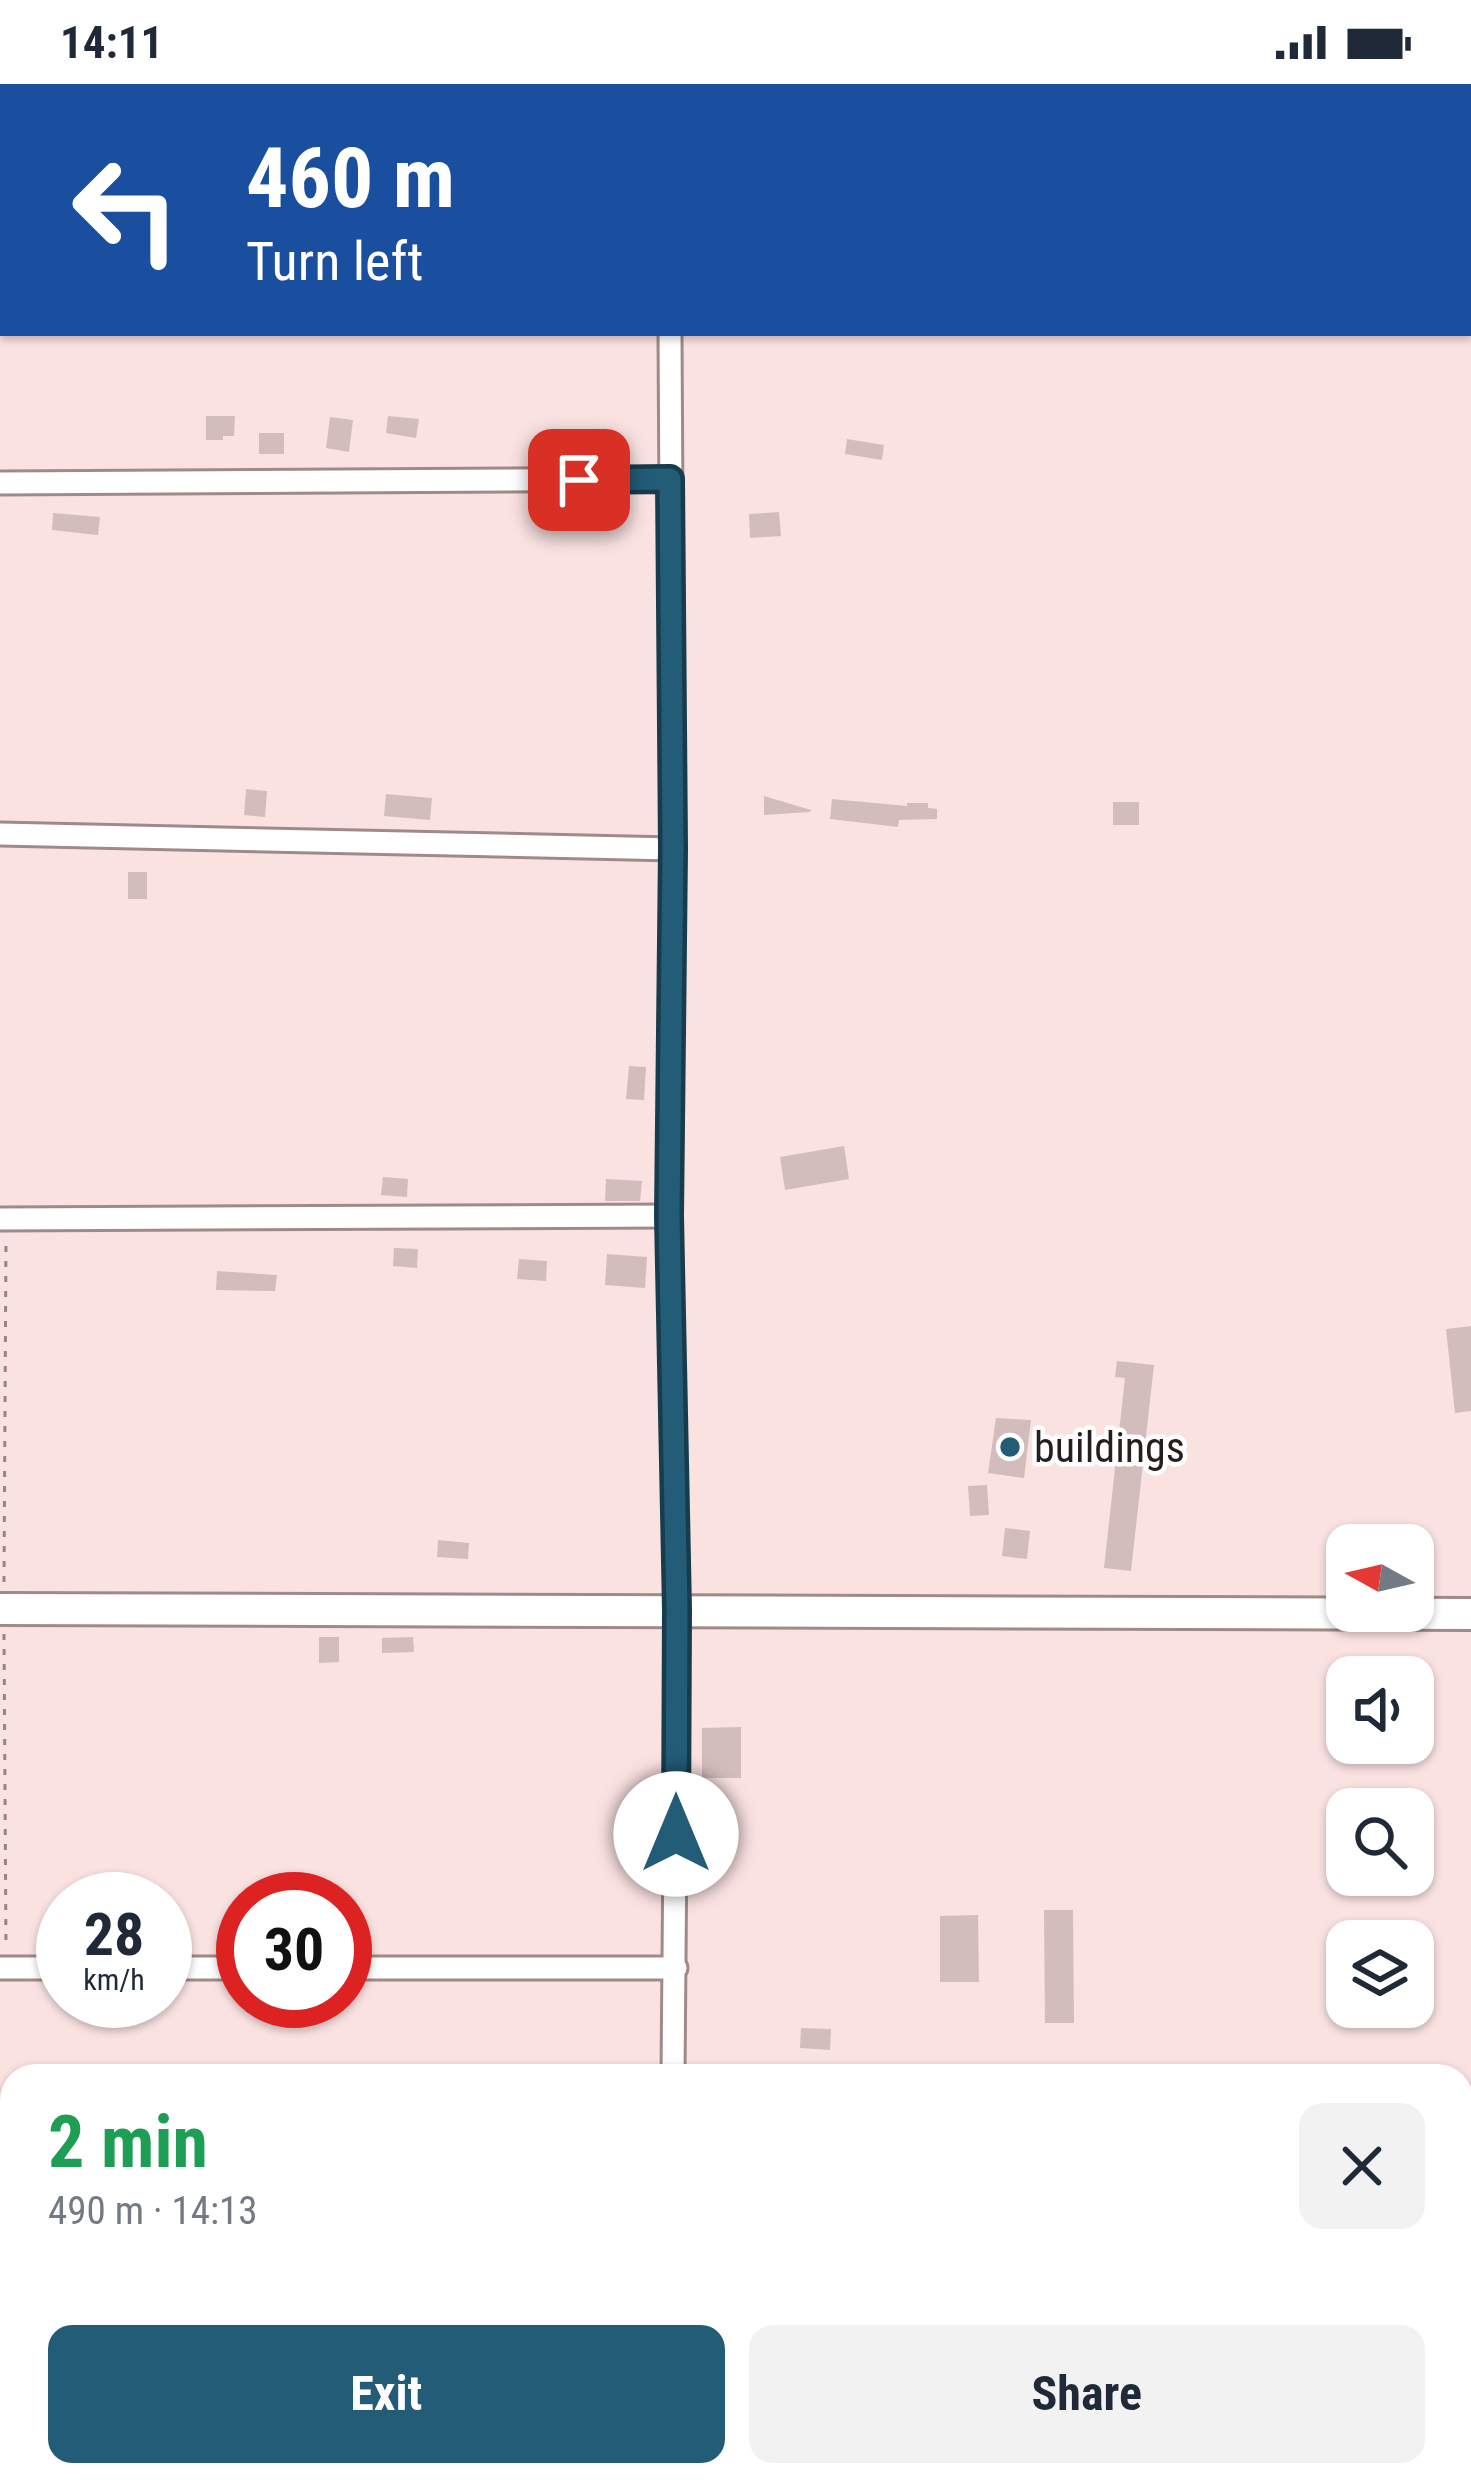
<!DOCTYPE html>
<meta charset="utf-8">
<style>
body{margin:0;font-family:"Roboto Condensed",sans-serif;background:#f2f2f3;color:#1f2937;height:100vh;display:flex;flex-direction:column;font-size:45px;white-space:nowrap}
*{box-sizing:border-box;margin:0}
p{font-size:39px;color:#747a83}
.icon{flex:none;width:66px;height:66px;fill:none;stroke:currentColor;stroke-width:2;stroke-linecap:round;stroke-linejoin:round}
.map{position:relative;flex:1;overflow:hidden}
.sheet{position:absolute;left:0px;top:1980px;width:1473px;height:423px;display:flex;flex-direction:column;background:#fff;border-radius:36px 36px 0 0;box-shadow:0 3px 9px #0004}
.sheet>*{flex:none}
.guide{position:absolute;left:0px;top:0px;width:1473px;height:252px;box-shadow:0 3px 9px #0004;background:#1a4fa0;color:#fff;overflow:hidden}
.needle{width:78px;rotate:278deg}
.controls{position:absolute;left:1326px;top:1440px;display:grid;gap:24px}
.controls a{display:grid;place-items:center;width:108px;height:108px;border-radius:24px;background:#fff;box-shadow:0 3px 9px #0004;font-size:60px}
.speed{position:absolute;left:36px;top:1788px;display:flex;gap:24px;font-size:60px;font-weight:700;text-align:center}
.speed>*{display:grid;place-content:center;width:156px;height:156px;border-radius:50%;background:#fff;box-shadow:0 3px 9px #0004;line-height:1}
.speed small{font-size:30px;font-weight:400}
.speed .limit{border:18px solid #d22;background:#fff;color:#111}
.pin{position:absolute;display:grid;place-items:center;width:102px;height:102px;color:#fff;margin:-51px;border-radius:24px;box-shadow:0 6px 18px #0006}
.me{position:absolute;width:132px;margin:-66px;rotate:0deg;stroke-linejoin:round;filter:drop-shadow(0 0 9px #0008)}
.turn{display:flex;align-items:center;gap:42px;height:252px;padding:0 48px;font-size:54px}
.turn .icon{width:156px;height:156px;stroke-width:2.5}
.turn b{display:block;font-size:84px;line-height:102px}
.round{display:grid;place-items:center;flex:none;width:126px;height:126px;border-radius:24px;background:#f2f2f3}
.head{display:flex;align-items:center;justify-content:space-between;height:204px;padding:0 48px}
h1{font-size:72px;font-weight:700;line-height:90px;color:#1e9e55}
.action{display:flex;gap:24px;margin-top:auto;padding:24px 48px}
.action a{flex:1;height:138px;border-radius:24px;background:#235c76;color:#fff;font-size:48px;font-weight:700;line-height:138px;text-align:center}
.action a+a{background:#f2f2f3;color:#1f2937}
.status{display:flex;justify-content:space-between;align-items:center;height:84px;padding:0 60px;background:#fff;direction:ltr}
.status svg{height:33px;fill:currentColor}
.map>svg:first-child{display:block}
.building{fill:#d3bdbc}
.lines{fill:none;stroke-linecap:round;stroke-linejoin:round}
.street-casing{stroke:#9f8a89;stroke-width:27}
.secondary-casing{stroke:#9f8a89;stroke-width:36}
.path{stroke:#968584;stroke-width:3;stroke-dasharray:6 9;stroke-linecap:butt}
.street{stroke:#fff;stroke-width:21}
.secondary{stroke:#fff;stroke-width:30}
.route-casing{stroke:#173c4d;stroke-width:30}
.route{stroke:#235c76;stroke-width:21}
.poi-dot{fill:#235c76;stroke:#fff;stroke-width:4.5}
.labels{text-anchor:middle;stroke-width:9;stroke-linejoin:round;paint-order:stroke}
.poi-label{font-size:42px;fill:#261e1d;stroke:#fff;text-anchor:start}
</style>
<div class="status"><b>14:11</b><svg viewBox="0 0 49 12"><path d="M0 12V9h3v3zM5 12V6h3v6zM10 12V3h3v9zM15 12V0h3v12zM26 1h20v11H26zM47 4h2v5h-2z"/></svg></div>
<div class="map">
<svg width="1471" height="2401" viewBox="0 0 1471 2401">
<rect width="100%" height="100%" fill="#fae2e1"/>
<g class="building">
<path d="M206,332H235L234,352H223V356H206Z"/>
<path d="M388,332L419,335L416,354L386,349Z"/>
<path d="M330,333L353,336L349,368L326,364Z"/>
<rect x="259" y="349" width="25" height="21"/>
<path d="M847,355L884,361L882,376L845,370Z"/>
<path d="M779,428L781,452L750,454L749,430Z"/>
<path d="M53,429L100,433L98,451L52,446Z"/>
<path d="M246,705L267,707L265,733L244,731Z"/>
<path d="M386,710L432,714L430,736L384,732Z"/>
<path d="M764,712L811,726L810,728L764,731Z"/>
<path d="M832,715L907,722V719H928V724L937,725V735L899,736L898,743L830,735Z"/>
<rect x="1113" y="718" width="26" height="23"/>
<rect x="128" y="788" width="19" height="27"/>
<path d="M629,982L646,983L644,1016L626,1015Z"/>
<path d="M844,1062L849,1095L785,1106L780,1073Z"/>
<path d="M383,1093L408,1095L407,1113L381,1111Z"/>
<path d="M606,1095L642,1097L640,1117H605Z"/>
<path d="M394,1164L418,1165L417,1184L393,1182Z"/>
<path d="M607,1170L647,1173L645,1204L605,1201Z"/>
<path d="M519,1175L547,1177L546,1197L517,1195Z"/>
<path d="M217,1187L277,1191L275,1207L216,1206Z"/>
<path d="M1471,1242V1327L1455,1329L1446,1245Z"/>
<path d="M1117,1277L1154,1281L1131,1487L1104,1484L1125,1294L1115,1293Z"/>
<path d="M996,1334L1031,1336L1024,1394L988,1389Z"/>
<path d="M987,1401L989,1431L970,1432L968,1402Z"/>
<path d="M1005,1444L1030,1447L1027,1475L1002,1472Z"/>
<path d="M438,1456L469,1459L468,1475L437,1473Z"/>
<path d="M319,1553H339V1578L319,1579Z"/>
<path d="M413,1553L414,1568L382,1569V1554Z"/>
<path d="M741,1643V1694H702V1644Z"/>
<path d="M1044,1826H1073L1074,1939H1045Z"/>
<path d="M978,1831L979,1898H940V1832Z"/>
<path d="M801,1944L831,1945L830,1966L800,1964Z"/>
</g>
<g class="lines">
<defs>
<g id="street">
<path d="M670,3V0"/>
<path d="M0,9H3"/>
<path d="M670,249L673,765L669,1132L677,1526L673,1992"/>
<path d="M0,399L670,395"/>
<path d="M0,750L673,765"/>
<path d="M0,1135L669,1132"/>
<path d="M0,1884H63"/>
<path d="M165,1884H243"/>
<path d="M345,1884H676"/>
<path d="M0,2257H12"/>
<path d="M665,2401V2391"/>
</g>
<path id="secondary" d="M0,1525L1471,1530"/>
</defs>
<use href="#street" class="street-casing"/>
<use href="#secondary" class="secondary-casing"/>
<g class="path">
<path d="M4,1498L6,1154"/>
<path d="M4,1550L6,1864"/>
</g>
<use href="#street" class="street"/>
<use href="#secondary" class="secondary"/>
</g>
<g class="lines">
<defs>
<path id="route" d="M579,396L670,395L673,765L669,1132L677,1526L676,1750"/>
</defs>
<use href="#route" class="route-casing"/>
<use href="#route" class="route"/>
</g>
<circle class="poi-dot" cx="1010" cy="1363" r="12"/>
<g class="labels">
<g class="poi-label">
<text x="1034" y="1378">buildings</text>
</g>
</g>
</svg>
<div class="controls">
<a><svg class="needle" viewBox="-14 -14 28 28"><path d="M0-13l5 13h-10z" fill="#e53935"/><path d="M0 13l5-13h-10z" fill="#747a83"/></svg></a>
<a><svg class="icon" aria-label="sound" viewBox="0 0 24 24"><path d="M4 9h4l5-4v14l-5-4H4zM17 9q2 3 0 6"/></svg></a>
<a><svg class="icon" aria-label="search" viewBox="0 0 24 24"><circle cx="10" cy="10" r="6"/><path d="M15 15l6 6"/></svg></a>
<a><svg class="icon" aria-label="layers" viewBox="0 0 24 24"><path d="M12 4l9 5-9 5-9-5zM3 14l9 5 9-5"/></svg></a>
</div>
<div class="speed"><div>28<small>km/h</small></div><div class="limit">30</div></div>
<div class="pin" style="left:579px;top:396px;background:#d93025"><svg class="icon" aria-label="arrive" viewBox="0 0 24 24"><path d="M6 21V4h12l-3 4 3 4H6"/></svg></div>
<svg class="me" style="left:676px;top:1750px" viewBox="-20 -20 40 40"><circle r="19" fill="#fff"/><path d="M0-13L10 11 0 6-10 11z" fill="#235c76"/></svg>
<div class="guide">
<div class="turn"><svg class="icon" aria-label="left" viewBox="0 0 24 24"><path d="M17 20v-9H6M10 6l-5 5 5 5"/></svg><div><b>460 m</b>Turn left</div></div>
</div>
<section class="sheet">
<div class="head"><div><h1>2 min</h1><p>490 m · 14:13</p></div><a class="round"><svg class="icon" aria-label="close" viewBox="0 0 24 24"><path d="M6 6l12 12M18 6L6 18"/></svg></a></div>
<div class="action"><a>Exit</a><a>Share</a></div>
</section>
</div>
